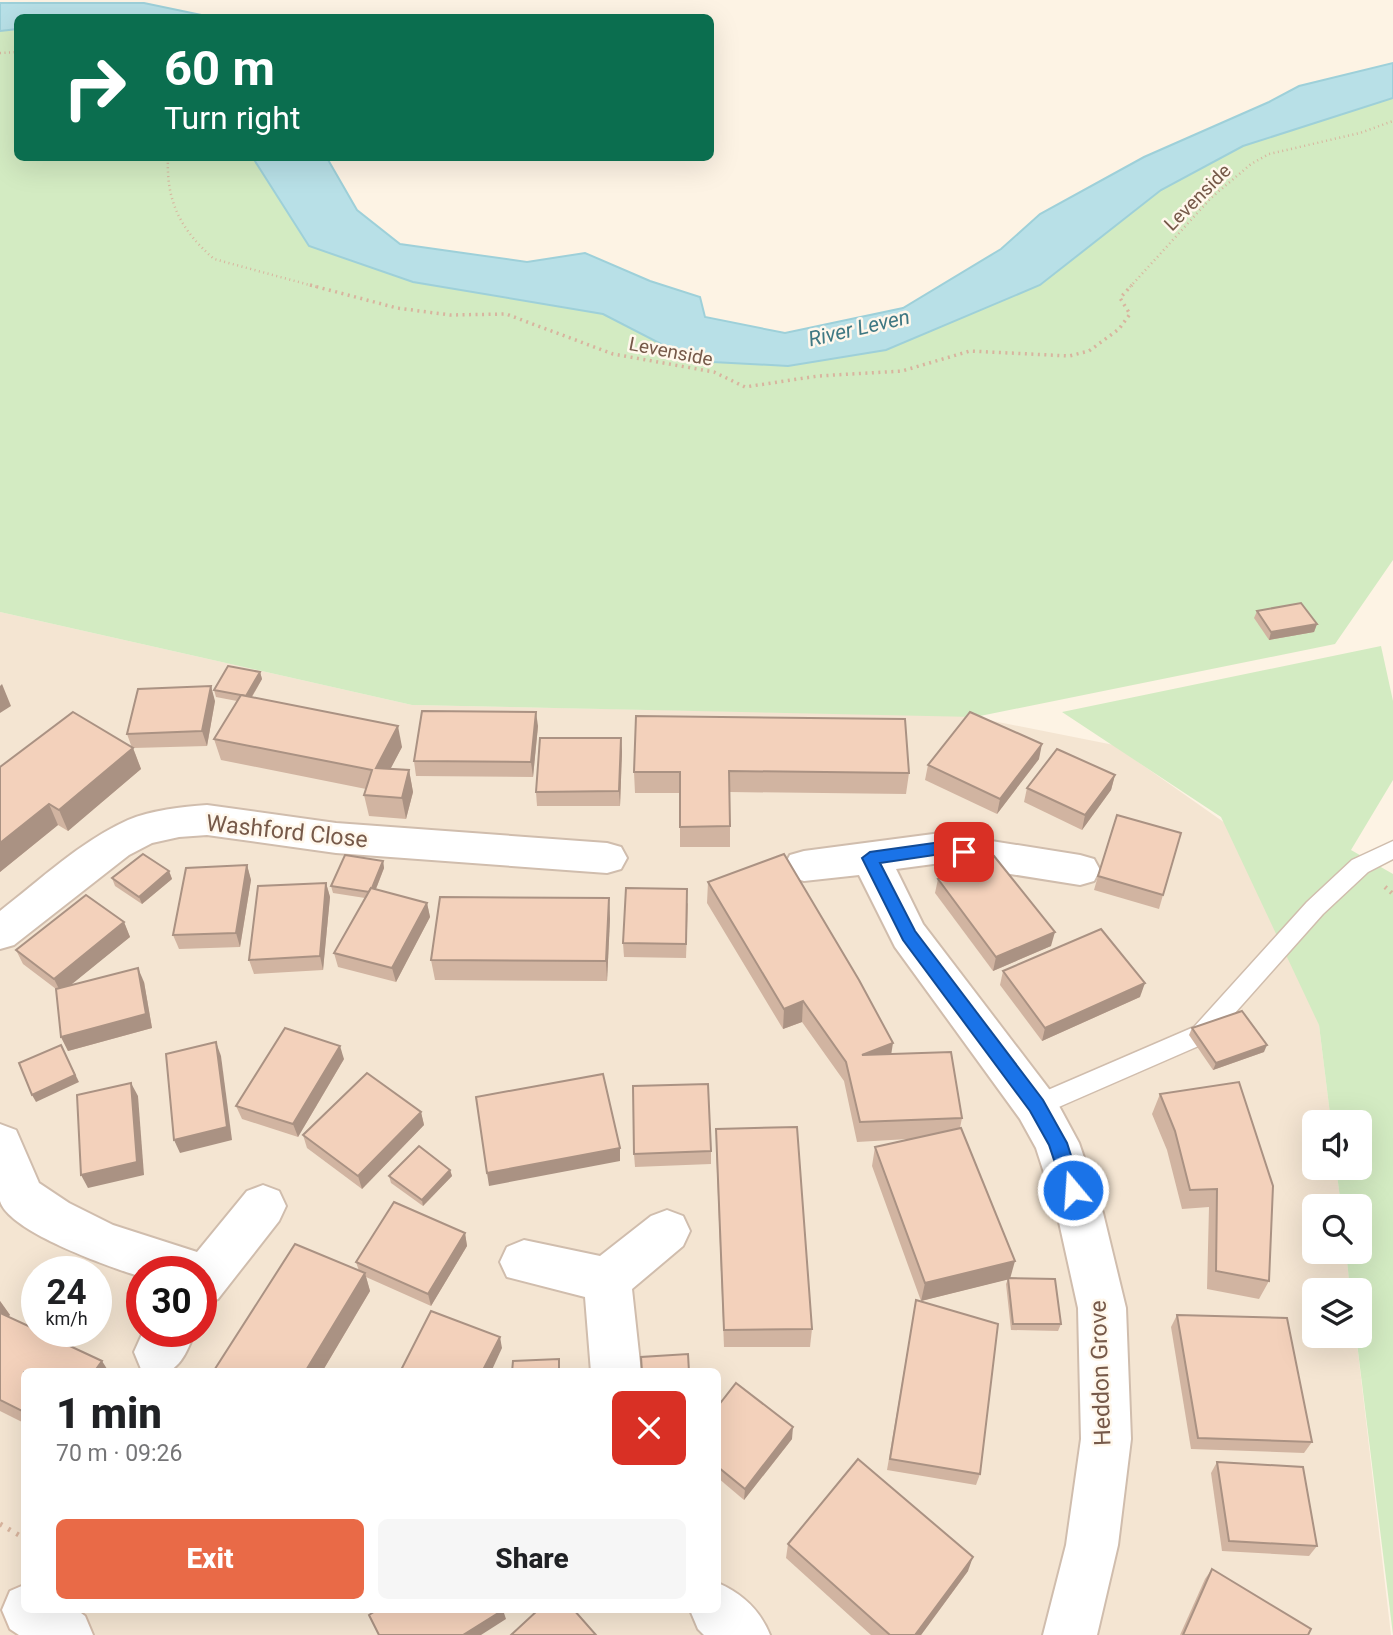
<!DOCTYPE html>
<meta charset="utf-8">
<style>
body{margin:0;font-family:Roboto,sans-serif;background:#f6f6f6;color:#202124;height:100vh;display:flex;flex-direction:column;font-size:26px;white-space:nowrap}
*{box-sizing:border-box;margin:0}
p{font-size:23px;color:#757577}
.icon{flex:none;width:38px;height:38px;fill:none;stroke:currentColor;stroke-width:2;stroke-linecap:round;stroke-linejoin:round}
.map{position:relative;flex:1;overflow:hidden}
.sheet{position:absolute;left:21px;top:1368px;width:700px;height:245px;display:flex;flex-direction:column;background:#fff;border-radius:10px;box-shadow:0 7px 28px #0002}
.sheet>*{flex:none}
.hud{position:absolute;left:14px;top:14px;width:700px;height:147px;border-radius:10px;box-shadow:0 7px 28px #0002;background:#0b6e4f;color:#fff;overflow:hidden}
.fabs{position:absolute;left:1302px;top:1110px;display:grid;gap:14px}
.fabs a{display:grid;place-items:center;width:70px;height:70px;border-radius:10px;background:#fff;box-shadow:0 7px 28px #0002;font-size:35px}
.speed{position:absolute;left:21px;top:1256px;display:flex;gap:14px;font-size:35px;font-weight:700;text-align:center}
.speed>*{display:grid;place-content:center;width:91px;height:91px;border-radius:50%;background:#fff;box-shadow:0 7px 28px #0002;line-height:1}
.speed small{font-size:18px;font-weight:400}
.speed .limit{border:10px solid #d22;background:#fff;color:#111}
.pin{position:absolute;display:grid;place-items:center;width:60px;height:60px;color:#fff;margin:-30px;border-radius:14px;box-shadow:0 4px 10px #0006}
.me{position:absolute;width:77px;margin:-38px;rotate:342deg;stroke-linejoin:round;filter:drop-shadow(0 0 5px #0008)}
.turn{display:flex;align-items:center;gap:24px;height:147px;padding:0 35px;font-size:32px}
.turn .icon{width:91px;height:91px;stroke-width:2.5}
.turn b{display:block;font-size:49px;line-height:60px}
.round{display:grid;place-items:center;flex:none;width:74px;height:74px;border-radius:10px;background:#f6f6f6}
.overview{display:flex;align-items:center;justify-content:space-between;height:119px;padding:0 35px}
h1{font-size:42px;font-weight:800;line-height:52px}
.button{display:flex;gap:14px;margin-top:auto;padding:14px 35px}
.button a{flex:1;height:80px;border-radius:10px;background:#e96a47;color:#fff;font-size:28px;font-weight:800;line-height:80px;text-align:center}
.button a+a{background:#f6f6f6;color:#202124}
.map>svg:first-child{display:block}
.residential{fill:#f4e5d2;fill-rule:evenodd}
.green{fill:#d3ebc2}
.water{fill:#b8e0e7;stroke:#9ed0d9;stroke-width:2}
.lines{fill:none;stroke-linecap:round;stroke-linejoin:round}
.lane-casing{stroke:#d0bdad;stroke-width:3}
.street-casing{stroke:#d0bdad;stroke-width:4}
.secondary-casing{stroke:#d4bcaa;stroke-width:4}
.path-far3{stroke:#d8b49e;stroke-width:2.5;stroke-dasharray:1 3.5;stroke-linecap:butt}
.path-far2{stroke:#d8b49e;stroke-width:3.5;stroke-dasharray:2 4.5;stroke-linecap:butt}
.path-far1{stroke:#d8b49e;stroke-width:4.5;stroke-dasharray:2 5;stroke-linecap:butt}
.path{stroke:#d8b49e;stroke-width:5;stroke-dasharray:2.5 7;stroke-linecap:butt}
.lane{fill:#fff;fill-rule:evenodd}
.street{fill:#fff;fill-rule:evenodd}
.secondary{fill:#fff;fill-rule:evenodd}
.wall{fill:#d1b4a1}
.shaded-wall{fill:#aa9283}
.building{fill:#f3d1bb;stroke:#aa9283;stroke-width:2}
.route{fill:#1a73e8;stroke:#114b97;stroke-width:2}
.labels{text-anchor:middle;stroke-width:5;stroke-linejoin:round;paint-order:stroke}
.far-street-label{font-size:19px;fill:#765949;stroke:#fff7eb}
.far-water-label{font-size:21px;font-style:italic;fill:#3f7883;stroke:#fff7eb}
.street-label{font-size:23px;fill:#765949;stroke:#fff7eb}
</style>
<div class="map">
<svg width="1393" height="1635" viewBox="0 0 1393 1635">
<rect width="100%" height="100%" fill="#fdf3e4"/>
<path class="residential" d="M0,612L412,705L968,716L1114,745L1225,823L1303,947L1319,1025L1331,1122H1314V1167H1336L1341,1206H1314V1251H1346L1350,1290H1314V1335H1356L1391,1635H0ZM37,1272H96V1332H37ZM142,1272H201V1332H142ZM24,1372H718V1610H24Z"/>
<g class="green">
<path d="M17,29L18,158H253L309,246L413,282L603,314L694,361L886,350L1040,285L1161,190L1243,146L1393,98V560L1335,644L975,717L412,705L0,612V31Z"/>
<path d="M1381,646L1393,701V780L1351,850L1393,874V1635L1356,1335H1360V1290H1350L1346,1251H1360V1206H1341L1336,1167H1360V1122H1331L1319,1025L1221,817L1062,712Z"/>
</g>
<g class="water">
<path d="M0,3H144L211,17L18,18L17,29L0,31Z"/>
<path d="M1393,63V98L1243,146L1161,190L1040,285L886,350L788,366L694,361L603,314L413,282L309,246L253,158H327L357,210L400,244L527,262L585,253L650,281L700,297L705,317L785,333L903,308L1001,249L1040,214L1144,157L1269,102L1299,86Z"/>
</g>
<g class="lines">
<defs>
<path id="lane" d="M1393,841V859L1368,872L1323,914L1210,1041L1045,1113L1036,1116L1027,1113L1024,1106L1027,1099L1194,1027L1307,902L1352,860Z"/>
<g id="street">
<path d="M207,805L336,823L607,843L621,847L627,858L621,869L607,873L336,853L207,835L179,837L152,843L129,855L14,945L0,949V911C40,880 81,841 128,820C152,810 181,807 207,805Z"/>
<path d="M941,833L1080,855L1094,859L1100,870L1094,881L1080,885L941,863L896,869L923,924L1052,1093L1079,1143L1103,1213L1126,1308L1131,1439L1118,1545L1097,1635H1043L1066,1545L1081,1439L1078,1308L1057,1213L1036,1148L1020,1119L895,947L859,875L804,881L790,877L784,866L790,855L804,851Z"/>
<path d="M0,1124L16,1130L39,1183L69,1203L113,1225L197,1252L247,1191L263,1185L279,1191L286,1206L279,1221L218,1299L201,1305V1272H142V1277C112,1268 9,1232 0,1201C0,1185 0,1143 0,1124Z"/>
<path d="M667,1210L683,1216L690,1231L683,1246L632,1289L641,1372H591L585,1297L507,1277L500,1262L507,1247L524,1240L600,1256L651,1216Z"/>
<path d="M143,1332H195C184,1359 175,1382 141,1369L134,1352Z"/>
<path d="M718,1583C743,1594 760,1610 770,1635H704L698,1629L690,1610H718Z"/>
</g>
<path id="secondary" d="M24,1585V1610H77L85,1616L93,1635H19L10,1629L2,1610L10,1591Z"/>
</defs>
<use href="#lane" class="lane-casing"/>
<use href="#street" class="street-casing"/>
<use href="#secondary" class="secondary-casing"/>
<g class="path-far3">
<path d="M0,53L18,52"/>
<path d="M168,158C166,202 181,230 214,259L317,287"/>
<path d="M1130,287L1211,198L1251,164L1269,154L1360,133L1393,121"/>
</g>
<path class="path-far2" d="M310,285L397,308L450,315L506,314L613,354L714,372L745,387L818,376L902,371L970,351L1069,356L1089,351L1119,329L1130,314L1120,298L1132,285"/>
<path class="path-far1" d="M1385,887L1393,894"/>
<path class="path" d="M0,1524L24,1538"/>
<use href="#lane" class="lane"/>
<use href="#street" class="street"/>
<use href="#secondary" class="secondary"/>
</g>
<g class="wall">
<path d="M1257,611L1317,624L1314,632L1269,640L1254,618Z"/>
<path d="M260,672L262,679L252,697L402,747L390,769L409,770L413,792L406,819L369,816L364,795L366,789L221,760L214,739L237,701L216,697L214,690Z"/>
<path d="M215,701L207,746L133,748L141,769L68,831L58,825L0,872V767L132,748L127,734Z"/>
<path d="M636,716L909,773L906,794L730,792V847H680V793H635L634,772Z"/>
<path d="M538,726L533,777L416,776L414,761Z"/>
<path d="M621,738L622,752L620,806H537L536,792Z"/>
<path d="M1039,759L997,814L925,780L928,765Z"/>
<path d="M1115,775L1111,790L1082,830L1024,802L1027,788Z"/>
<path d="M383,861L384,868L376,889L427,903L430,917L396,982L338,967L334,953L365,898L333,893L331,886Z"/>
<path d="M247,865L251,880L240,947L179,949L173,935Z"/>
<path d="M169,871L172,879L142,904L115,886L112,878Z"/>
<path d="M1098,876L1163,895L1159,909L1094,890Z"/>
<path d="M938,879L1051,946L993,971L935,893Z"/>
<path d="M708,882L891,1054L962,1118L960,1128L1010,1278L1061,1324L1058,1331L1011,1330L1006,1284L1008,1279L921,1301L872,1166L875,1147L908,1139L857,1142L844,1081L802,1022L783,1029L707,903Z"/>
<path d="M326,883L330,897L323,970L254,974L249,960Z"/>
<path d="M609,898L610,919L607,981L435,980L431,960Z"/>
<path d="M688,903L686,958L624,957L623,943Z"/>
<path d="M124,922L130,937L70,985L144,982L152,1028L68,1051L61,1037L56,989L23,964L16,950Z"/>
<path d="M1003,971L1140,997L1042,1041L1000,985Z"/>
<path d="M1192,1028L1264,1052L1213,1070L1189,1035Z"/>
<path d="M344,1059L298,1137L242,1119L236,1106Z"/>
<path d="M1239,1082L1269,1281L1259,1299L1207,1289L1209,1207L1182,1209L1167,1150L1152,1114L1160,1094Z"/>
<path d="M421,1112L424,1125L362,1189L307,1148L303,1135Z"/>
<path d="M716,1129L812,1329L810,1347H724L716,1148Z"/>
<path d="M711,1151V1164L635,1167L634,1154Z"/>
<path d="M450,1170L452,1176L423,1206L391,1183L389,1176Z"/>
<path d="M465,1233L467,1246L431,1306L366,1277L370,1291L322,1372H213L359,1271L356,1262Z"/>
<path d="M916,1300L980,1474L976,1485L887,1470Z"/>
<path d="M0,1301L10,1315L8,1317L24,1372V1423L0,1411Z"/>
<path d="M1177,1315L1312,1442L1304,1453L1191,1449L1171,1327Z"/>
<path d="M718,1406L792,1439L744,1500L718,1478Z"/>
<path d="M1217,1462L1317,1546L1309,1556L1222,1551L1211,1473Z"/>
<path d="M788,1544L968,1571L921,1635H871L786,1558Z"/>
<path d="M1212,1569L1308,1635H1180L1205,1579Z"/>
</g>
<g class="shaded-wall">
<path d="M1317,624L1314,632L1269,640L1271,632Z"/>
<path d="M260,672L262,679L248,703L246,696Z"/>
<path d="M2,684L11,706L0,713V686Z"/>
<path d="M211,686L215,701L207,746L202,731Z"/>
<path d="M536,712L538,726L533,777L531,762Z"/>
<path d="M398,726L402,747L380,789L376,768Z"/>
<path d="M621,738L622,752L620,806L619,791Z"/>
<path d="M1042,744L1039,759L997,814L1000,799Z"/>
<path d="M133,748L141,769L68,831L59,810Z"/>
<path d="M409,770L413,792L406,819L402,798Z"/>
<path d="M1115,775L1111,790L1082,830L1085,815Z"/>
<path d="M49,804L58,825L0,872V843Z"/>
<path d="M383,861L384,868L372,899L371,892Z"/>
<path d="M247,865L251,880L240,947L236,933Z"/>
<path d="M169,871L172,879L142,904L139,897Z"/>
<path d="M326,883L330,897L323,970L320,956Z"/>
<path d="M609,898L610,919L607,981L606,961Z"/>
<path d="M427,903L430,917L396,982L392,968Z"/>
<path d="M124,922L130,937L61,993L54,979Z"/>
<path d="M1055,932L1051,946L993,971L996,957Z"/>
<path d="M138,968L144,982L152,1028L68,1051L61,1037Z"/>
<path d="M1145,983L1140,997L1042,1041L1045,1028Z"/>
<path d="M803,1001L802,1022L783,1029L784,1009Z"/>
<path d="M216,1042L221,1056L232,1140L180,1153L174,1140Z"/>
<path d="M893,1043L890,1062L862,1055Z"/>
<path d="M61,1045L79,1082L36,1102L32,1095Z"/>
<path d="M1267,1045L1264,1052L1213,1070L1216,1063Z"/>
<path d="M340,1046L344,1059L298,1137L293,1124Z"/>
<path d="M131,1083L138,1096L144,1175L88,1188L81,1175Z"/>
<path d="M421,1112L424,1125L362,1189L358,1176Z"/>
<path d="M620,1148V1161L489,1186L487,1173Z"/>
<path d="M450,1170L452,1176L423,1206L422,1200Z"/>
<path d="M465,1233L467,1246L431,1306L428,1294Z"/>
<path d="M1015,1261L1010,1279L921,1301L925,1283Z"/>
<path d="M365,1273L370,1291L322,1372H305Z"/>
<path d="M0,1301L10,1315L0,1323Z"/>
<path d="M500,1337L502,1348L491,1372H482Z"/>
<path d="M102,1361L109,1372H94Z"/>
<path d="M793,1427L792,1439L744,1500L745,1489Z"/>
<path d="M973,1557L968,1571L921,1635H915Z"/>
<path d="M503,1610L506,1619L481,1635H463Z"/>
</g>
<g class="building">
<path d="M1301,603L1317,624L1271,632L1257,611Z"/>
<path d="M228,666L260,672L246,696L214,690Z"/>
<path d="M211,686L202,731L127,734L138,689Z"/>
<path d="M241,695L398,726L376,768L409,770L402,798L364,795L372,770L214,739Z"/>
<path d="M422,711L536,712L531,762L414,761Z"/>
<path d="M73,712L133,748L59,810L49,804L0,843V767Z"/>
<path d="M970,712L1042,744L1000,799L928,765Z"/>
<path d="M636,716L905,719L909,773L729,771L730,826L680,827V772H634Z"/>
<path d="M540,738H621L619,791L536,792Z"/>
<path d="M1057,749L1115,775L1085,815L1027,788Z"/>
<path d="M1117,815L1181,833L1163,895L1098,876Z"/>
<path d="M143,854L169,871L139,897L112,878Z"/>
<path d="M784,854L859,980L893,1043L862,1055L951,1052L962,1118L860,1122L846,1062L803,1001L784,1009L708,882Z"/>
<path d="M345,855L383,861L372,888H371L369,892L331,886Z"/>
<path d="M994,856L1055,932L996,957L938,879Z"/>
<path d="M247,865L236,933L173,935L186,868Z"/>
<path d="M326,883L320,956L249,960L258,886Z"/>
<path d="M371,888L427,903L392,968L334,953Z"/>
<path d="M626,888L687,889L686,944L623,943Z"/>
<path d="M86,895L124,922L54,979L16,950Z"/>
<path d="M440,897L609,898L606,961L431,960Z"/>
<path d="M1101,929L1145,983L1045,1028L1003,971Z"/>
<path d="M138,968L146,1014L61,1037L56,989Z"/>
<path d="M1242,1011L1267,1045L1216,1063L1192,1028Z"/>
<path d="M285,1028L340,1046L293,1124L236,1106Z"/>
<path d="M216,1042L227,1127L174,1140L166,1054Z"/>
<path d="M61,1045L75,1075L32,1095L19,1063Z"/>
<path d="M367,1073L421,1112L358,1176L303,1135Z"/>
<path d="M603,1074L620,1148L487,1173L476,1097Z"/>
<path d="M1239,1082L1273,1186L1269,1281L1216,1271L1217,1189L1190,1190L1175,1131L1160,1094Z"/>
<path d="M131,1083L137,1162L81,1175L77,1095Z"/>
<path d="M708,1084L711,1151L634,1154L633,1086Z"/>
<path d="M797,1127L812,1329L724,1330L716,1129Z"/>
<path d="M961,1128L1015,1261L925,1283L875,1147Z"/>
<path d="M419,1146L450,1170L422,1200L389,1176Z"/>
<path d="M394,1202L465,1233L428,1294L356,1262Z"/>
<path d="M295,1244L365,1273L305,1372H213Z"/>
<path d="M1008,1278L1055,1279L1061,1324H1013Z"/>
<path d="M916,1300L998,1324L980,1474L890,1459Z"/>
<path d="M431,1311L500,1337L482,1372H400Z"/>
<path d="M0,1313L37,1330V1332H40L102,1361L94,1372H24V1412L0,1400Z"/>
<path d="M1177,1315L1287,1318L1312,1442L1198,1438Z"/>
<path d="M688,1354L689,1372H642L641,1357Z"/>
<path d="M559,1359V1372H512L513,1361Z"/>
<path d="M736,1383L793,1427L745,1489L718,1467V1406Z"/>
<path d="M858,1459L973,1557L915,1635H890L788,1544Z"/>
<path d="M1217,1462L1303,1467L1317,1546L1229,1541Z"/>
<path d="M1212,1569L1311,1629L1308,1635H1183Z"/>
<path d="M377,1610H503L463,1635H379L369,1615Z"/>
<path d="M538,1610H574L596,1635H511Z"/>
</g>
<path class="route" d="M941,842L964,846L972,852L964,858L941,854L880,863L915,931L1043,1100L1067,1143L1082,1190L1079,1196L1073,1198L1066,1196L1049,1145L1030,1111L903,940L862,858L870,852Z"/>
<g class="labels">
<g class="far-street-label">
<text transform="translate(1197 197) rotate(-45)" y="7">Levenside</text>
<text transform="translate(671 351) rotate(11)" y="7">Levenside</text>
</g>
<g class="far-water-label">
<text transform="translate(859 328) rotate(-13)" y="7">River Leven</text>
</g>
<g class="street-label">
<text transform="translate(287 831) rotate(6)" y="8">Washford Close</text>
<text transform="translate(1100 1373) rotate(-92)" y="8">Heddon Grove</text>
</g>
</g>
</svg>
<div class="fabs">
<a><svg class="icon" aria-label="sound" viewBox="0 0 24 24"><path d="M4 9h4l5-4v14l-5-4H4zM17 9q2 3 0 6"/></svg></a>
<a><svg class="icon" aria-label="search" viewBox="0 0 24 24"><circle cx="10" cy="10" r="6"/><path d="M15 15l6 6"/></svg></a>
<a><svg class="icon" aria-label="layers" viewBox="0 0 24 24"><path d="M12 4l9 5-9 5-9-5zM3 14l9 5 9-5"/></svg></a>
</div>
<div class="speed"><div>24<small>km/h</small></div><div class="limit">30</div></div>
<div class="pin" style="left:964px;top:852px;background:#d93025"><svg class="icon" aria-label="arrive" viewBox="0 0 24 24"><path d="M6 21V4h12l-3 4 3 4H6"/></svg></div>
<svg class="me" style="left:1073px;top:1190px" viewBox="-20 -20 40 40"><circle r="17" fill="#1a73e8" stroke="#fff" stroke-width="3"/><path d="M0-11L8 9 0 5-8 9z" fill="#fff"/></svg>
<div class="hud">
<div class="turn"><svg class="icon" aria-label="right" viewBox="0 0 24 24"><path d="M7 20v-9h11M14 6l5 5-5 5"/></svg><div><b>60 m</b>Turn right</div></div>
</div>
<section class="sheet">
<div class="overview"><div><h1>1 min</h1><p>70 m · 09:26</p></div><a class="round" style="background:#d93025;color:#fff"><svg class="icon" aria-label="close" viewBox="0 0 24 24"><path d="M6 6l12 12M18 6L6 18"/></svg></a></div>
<div class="button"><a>Exit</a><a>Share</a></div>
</section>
</div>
